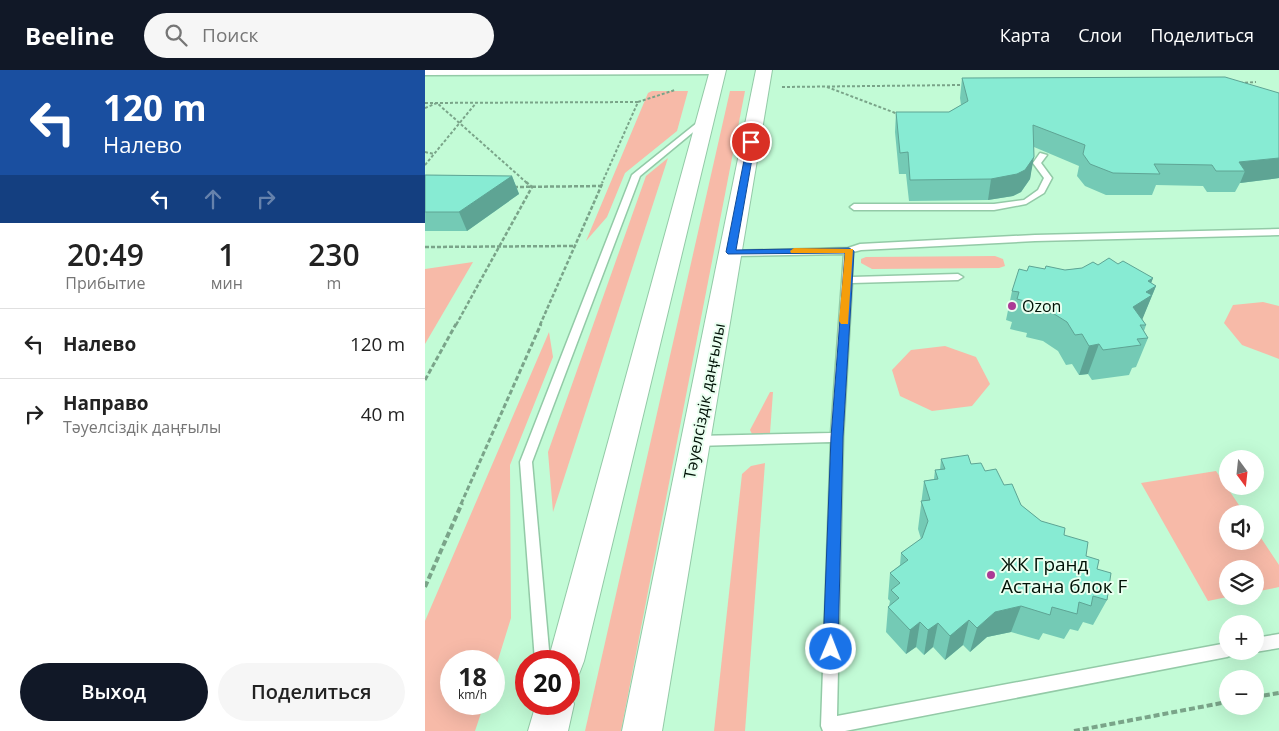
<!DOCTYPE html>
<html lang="ru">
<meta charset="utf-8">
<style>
body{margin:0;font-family:"Open Sans",sans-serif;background:#f6f6f6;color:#222;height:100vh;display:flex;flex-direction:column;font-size:19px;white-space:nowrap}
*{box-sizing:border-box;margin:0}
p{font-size:16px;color:#767676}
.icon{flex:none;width:28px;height:28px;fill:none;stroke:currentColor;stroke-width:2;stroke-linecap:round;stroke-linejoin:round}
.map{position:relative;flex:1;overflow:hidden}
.sheet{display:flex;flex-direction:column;background:#fff;width:425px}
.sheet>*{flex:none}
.banner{background:#1a4fa0;color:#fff;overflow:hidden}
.needle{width:32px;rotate:165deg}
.buttons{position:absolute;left:794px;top:380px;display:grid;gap:10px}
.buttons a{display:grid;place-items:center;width:45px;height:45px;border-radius:50%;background:#fff;box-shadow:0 5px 20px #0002;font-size:25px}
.speed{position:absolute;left:15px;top:580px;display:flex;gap:10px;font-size:25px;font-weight:700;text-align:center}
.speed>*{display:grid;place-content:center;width:65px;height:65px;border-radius:50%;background:#fff;box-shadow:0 5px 20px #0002;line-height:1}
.speed small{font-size:12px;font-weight:400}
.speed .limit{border:8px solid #d22;background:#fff;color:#111}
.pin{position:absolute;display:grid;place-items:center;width:42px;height:42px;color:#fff;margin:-21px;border:2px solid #fff;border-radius:50%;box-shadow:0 1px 5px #0007}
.me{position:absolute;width:55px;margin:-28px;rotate:1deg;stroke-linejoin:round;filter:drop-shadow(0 0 4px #0008)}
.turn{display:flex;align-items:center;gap:18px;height:105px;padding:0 20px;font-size:22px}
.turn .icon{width:65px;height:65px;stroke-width:2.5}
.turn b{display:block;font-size:35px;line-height:42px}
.lanes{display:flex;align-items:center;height:48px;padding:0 20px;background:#0003;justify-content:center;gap:25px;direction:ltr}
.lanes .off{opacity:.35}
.eta{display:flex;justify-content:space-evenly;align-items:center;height:85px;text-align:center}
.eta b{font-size:30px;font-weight:600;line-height:35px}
.button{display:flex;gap:10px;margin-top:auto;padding:10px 20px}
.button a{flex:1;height:58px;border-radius:30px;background:#111827;color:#fff;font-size:20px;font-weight:600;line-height:58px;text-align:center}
.button a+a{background:#f6f6f6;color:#222}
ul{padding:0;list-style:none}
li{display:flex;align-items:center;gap:15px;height:70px;padding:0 20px;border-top:1px solid #e0e0e0}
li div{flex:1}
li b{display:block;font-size:19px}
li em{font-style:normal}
header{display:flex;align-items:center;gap:30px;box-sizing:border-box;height:70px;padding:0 25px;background:#111827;color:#fff}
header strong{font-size:24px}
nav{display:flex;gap:28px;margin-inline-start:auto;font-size:18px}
.search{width:350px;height:45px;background:#f6f6f6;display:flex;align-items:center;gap:12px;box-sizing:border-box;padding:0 18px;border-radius:28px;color:#767676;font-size:19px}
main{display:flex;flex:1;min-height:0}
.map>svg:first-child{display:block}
.green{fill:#f7baa8}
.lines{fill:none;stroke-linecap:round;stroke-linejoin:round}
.service-casing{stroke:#93caa7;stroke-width:3}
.minor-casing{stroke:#93caa7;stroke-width:3}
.secondary-casing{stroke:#93caa7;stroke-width:2}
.path-far3{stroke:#7aa489;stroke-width:2;stroke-dasharray:3 2;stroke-linecap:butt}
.path-far2{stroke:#7aa489;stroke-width:2.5;stroke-dasharray:4 2;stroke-linecap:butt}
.path-far1{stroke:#7aa489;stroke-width:3;stroke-dasharray:5 2.5;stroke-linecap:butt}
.path{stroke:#7aa489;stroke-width:4;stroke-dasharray:6 3;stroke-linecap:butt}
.service{fill:#fff;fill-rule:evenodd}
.minor{fill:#fff;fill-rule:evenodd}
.secondary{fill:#fff;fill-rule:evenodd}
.wall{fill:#74cab5}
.shaded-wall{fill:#5ea494}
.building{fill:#87ebd3;stroke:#5ea494}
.route{fill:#1a73e8;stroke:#114b97}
.slow{fill:#f59e0b}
.poi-dot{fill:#ab3a95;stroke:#e9fff0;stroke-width:2}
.labels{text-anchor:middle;stroke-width:4;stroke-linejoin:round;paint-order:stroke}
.poi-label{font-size:16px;fill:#001106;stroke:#e9fff0;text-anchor:start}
.street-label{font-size:16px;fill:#001106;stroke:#e9fff0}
.near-poi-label{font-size:19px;fill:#001106;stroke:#e9fff0;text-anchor:start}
</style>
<header>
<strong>Beeline</strong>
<div class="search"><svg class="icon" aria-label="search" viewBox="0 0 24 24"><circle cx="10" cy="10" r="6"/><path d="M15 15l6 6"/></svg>Поиск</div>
<nav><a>Карта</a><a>Слои</a><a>Поделиться</a></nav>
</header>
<main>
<section class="sheet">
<div class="banner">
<div class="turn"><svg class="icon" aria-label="left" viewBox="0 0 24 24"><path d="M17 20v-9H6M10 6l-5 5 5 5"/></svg><div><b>120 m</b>Налево</div></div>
<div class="lanes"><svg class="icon" aria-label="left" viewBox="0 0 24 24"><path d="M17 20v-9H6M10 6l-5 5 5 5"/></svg><svg class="icon off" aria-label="ahead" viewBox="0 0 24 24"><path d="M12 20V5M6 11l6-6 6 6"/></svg><svg class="icon off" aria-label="right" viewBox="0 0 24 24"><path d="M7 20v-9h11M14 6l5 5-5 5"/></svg></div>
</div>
<div class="eta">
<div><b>20:49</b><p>Прибытие</p></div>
<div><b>1</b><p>мин</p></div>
<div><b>230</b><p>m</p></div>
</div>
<ul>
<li><svg class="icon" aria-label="left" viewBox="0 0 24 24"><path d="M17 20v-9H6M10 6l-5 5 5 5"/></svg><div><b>Налево</b></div><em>120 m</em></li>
<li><svg class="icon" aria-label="right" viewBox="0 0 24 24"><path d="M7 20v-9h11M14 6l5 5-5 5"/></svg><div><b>Направо</b><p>Тәуелсіздік даңғылы</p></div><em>40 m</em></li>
</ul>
<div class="button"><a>Выход</a><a>Поделиться</a></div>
</section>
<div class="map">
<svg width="854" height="661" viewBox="0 0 854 661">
<rect width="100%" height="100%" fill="#c2fbd6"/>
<g class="green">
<path d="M227,21H263L252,61L200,103L182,147L161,171L223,23Z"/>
<path d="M305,21H320L196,661H160Z"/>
<path d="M243,88L128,442L123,382L221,106Z"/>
<path d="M570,186L578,189L580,196L574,198L447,199L436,193V189L441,187Z"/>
<path d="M48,192L0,274V199Z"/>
<path d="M838,232L854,236V289L817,275L799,253L808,235Z"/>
<path d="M124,262L128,287L85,395L86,548L69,603V591H26V634H59L50,661H0V551Z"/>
<path d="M520,276L551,287L565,314L547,336L507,341L475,326L467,300L486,280Z"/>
<path d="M345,322H348L345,363L340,366L327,364L325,360Z"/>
<path d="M340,393L320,661H289L317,404L326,396Z"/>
<path d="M791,401L820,444H802V471H830V459L854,495V517L830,522V499H802V526H807L783,531L716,413Z"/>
</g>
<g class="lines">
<defs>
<g id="service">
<path d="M278,48L284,49L215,106L107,392L125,591H110L95,392L207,105Z"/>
<path d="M615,83L622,85L616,93L627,108L619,123L601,134L569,140H429L425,137L429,134H569L599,130L613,120L619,108L608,93Z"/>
<path d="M854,159V165L610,171L436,180L428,182L427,207L533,204L538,207L533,210L427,213L418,367L412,646L802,573V581H809L807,585L802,587L420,661H398L396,656L406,372L271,376L267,374L265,371L267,368L271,366L406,363L419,184L306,186L301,183L303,181L423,178L435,174L610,165Z"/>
<path d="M854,564V578L830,582L828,581H830V568Z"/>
</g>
<path id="minor" d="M0,0H297L291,4L0,5Z"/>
<g id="secondary">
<path d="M285,0H301L159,591L154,604L144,608V591H123Z"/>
<path d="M331,0H347L237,661H197Z"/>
<path d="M144,621L149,634L143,661H103L111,634H144Z"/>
</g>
</defs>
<use href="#service" class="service-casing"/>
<use href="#minor" class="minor-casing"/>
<use href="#secondary" class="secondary-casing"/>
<g class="path-far3">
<path d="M815,13L831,12"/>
<path d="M357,17L538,15"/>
<path d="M402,17L473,44"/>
<path d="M213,32L250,20"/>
<path d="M0,33L213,32L177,113"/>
<path d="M0,38L12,33L102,113"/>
<path d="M0,82L9,84"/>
<path d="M0,95L51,33"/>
</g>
<g class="path-far2">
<path d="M89,117L176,116"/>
<path d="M0,177L149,176"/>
<path d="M31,255L107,117L101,112"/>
<path d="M115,255L178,112"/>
</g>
<g class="path-far1">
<path d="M0,310L31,254"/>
<path d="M36,434L116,254"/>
</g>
<g class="path">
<path d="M0,517L37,433"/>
<path d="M830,627L854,623"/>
<path d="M649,661L802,632"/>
</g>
<use href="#service" class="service"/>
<use href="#minor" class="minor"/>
<use href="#secondary" class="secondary"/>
</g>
<g class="wall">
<path d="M537,8L854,23V108L815,113L810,122H782L778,116L731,115L727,125H681L660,116L652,106L654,96L609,77L605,109L596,122L588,126L563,130L484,131L481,104H474L470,62L471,42H524L536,35L535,28Z"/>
<path d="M0,105L87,106L94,124L42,161H0Z"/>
<path d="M693,194L728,208L726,213L731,216L717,249L721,255L719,261L723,268L711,297L707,298L704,305L667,310L663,304L654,305L647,294L641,295L633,281L618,271L601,267L602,263L585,259L587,252L581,250L587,221L602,201L620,199L640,200L657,198L673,195Z"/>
<path d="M516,389L546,394L560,401L579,415L596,435L616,451L639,465L661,486L672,499L682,530L668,555L658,552L653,561L645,559L639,569L618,563L614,570L586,562L562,567L545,582L538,575L520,590L508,577L499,585L491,577L481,584L461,562L463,537L464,536L465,531L463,529L465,503L475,495L476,483L496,469L493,459L499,411L509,409L510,400H515Z"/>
</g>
<g class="shaded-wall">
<path d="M609,87L605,109L596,122L588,126L563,130L566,109Z"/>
<path d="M854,88V108L815,113L820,101L814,92Z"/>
<path d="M87,106L94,124L42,161L34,142Z"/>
<path d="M728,208L723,221L731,216L715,255L708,237L723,211Z"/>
<path d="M674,274L663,304L654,305L664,276Z"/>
<path d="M596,536L586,562L562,567L545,582L552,558L570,542Z"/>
<path d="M544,550L538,575L520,590L525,566Z"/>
<path d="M495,552L491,577L481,584L485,560Z"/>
<path d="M513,553L508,577L499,585L503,560Z"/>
</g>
<g class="building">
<path d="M800,7L854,23V88L814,92L820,101H791L787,95L729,94L735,104L688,103L665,94L658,84L660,75L608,55L609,87L600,100L592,104L566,109L485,110L483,82L475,83L471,42H524L543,31L537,8Z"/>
<path d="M0,105L87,106L34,142H0Z"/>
<path d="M684,188L693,194L698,191L728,208L723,211L731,216L721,222L727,225L708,237L721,255H715L723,268L712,269L716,275L678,280L674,274L664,276L657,264L650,265L642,252L626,242L608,238L610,234L592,229L594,222L587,221L594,199L602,201L604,196L620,199L621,196L640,200L657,198L668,192L673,195Z"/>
<path d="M543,385L546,394L556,393L560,401L571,399L579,415L587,414L596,435L616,451L640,458L639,465L663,472L661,486L674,490L672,499L686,503L682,530L668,526L666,536L654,532L652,544L627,537L625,545L596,536L570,542L552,558L544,550L525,566L513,553L503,560L495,552L485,560L463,537L474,528L466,520L475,513L465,503L483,490L476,483L497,468L503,451L496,431L505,430L499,411L513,409L510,400L520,399L516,389Z"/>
</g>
<path class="route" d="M323,70L330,72L311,180L424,178L429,181L418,367L413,579L411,584L406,586L401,584L398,579L406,367L420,183L303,184L301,182Z"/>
<path class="slow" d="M369,178L428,179L423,254H416L414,251L420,183H366L365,181Z"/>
<g class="poi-dot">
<circle cx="587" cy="236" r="5"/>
<circle cx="566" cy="505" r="5"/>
</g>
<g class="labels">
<g class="poi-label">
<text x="597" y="242">Ozon</text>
</g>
<g class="street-label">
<text transform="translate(279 331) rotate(-79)" y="6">Тәуелсіздік даңғылы</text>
</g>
<g class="near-poi-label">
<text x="576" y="501">ЖК Гранд<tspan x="576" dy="22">Астана блок F</tspan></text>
</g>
</g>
</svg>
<div class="buttons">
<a><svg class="needle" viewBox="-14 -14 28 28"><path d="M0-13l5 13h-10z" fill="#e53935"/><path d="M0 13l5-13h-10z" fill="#767676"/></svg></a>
<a><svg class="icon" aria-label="sound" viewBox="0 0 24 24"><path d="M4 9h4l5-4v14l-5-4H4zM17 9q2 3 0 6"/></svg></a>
<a><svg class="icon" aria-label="layers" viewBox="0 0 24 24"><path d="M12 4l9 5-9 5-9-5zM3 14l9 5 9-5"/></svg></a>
<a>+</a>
<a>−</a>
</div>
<div class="speed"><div>18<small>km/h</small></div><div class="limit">20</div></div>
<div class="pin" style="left:326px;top:72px;background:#d93025"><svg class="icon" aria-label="arrive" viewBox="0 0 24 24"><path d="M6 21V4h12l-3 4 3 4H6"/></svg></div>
<svg class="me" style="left:406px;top:579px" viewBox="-20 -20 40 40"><circle r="17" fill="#1a73e8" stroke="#fff" stroke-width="3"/><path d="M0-11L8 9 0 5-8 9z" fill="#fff"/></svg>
</div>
</main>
